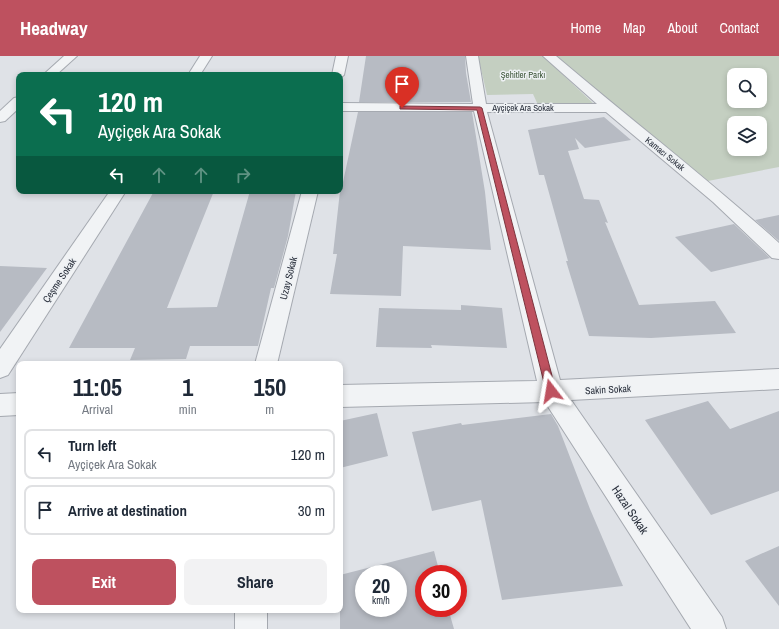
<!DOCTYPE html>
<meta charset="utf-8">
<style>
body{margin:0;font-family:"Archivo Narrow",sans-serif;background:#f2f2f3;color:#1f2937;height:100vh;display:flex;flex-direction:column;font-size:15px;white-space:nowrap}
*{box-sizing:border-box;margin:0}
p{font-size:13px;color:#747a83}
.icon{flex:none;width:22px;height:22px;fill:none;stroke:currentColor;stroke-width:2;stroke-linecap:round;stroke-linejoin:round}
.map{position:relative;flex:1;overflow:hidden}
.sheet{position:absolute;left:16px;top:305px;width:327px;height:252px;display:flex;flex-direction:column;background:#fff;border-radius:8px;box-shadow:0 2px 6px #0003}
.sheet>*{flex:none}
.top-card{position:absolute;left:16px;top:16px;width:327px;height:122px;border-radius:8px;box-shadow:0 2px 6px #0003;background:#0b6e4f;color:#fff;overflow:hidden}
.tools{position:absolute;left:727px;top:12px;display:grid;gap:8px}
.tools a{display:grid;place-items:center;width:40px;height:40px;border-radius:8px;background:#fff;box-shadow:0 2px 6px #0003;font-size:20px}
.speed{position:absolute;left:355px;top:509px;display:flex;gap:8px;font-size:20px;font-weight:700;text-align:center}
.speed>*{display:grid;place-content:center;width:52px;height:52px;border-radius:50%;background:#fff;box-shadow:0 2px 6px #0003;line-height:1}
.speed small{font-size:10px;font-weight:400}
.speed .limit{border:6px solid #d22;background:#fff;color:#111}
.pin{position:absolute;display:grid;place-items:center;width:34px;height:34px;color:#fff;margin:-41px -17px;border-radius:50% 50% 50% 0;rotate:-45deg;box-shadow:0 0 4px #0007}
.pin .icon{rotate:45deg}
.me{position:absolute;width:44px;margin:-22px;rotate:346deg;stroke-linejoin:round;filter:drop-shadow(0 0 3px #0008)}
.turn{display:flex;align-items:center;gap:14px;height:84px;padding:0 16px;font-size:18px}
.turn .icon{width:52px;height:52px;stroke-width:2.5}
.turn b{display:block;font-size:28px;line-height:34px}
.lanes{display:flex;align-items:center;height:38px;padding:0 16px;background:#0003;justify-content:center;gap:20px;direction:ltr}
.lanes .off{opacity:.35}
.eta{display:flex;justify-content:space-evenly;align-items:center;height:68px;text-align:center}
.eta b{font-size:24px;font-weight:700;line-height:28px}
.button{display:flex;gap:8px;margin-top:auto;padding:8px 16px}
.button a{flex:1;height:46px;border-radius:8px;background:#be515f;color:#fff;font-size:16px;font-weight:700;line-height:46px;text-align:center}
.button a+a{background:#f2f2f3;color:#1f2937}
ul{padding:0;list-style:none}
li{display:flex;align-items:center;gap:12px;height:50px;margin:0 8px 6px;padding:0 8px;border:2px solid #e0e1e3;border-radius:8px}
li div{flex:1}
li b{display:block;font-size:15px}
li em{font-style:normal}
header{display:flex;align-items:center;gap:24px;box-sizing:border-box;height:56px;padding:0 20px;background:#be515f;color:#fff}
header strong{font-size:19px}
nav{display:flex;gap:22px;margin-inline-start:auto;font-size:14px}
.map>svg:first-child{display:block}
.green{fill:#c4cfc1;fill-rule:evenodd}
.building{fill:#b7bbc3;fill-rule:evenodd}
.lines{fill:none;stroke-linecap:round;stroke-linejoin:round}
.minor-casing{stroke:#a5a9b0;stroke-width:2}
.minor{fill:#f1f3f5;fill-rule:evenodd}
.route{fill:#be515f;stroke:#7c353e}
.labels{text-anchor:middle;stroke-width:3;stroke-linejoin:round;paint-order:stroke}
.far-park-label{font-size:9px;fill:#3d5639;stroke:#eef1f4}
.far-street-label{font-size:9px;fill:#2a303c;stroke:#eef1f4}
.street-label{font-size:10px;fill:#2a303c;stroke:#eef1f4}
.near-street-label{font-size:12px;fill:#2a303c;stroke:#eef1f4}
</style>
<header>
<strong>Headway</strong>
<nav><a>Home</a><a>Map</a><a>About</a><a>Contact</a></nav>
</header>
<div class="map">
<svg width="779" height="573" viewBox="0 0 779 573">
<rect width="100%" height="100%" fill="#dfe2e7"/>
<g class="green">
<path d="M478,0H543L594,48L538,49L533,38L487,39Z"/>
<path d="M552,0H779V111L708,125ZM734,19H760V45H734ZM734,67H760V93H734Z"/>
</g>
<g class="building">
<path d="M366,0H465L466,17L471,46H359Z"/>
<path d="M358,56H472L485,136L491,194L403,190L401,240L330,238L337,198H333L341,126H343Z"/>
<path d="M604,61L631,84L585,92L575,82L579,93L568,95L584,143L599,144L608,167L605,166L639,249L715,245L736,277L651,282L589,280L566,205H568L544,119H539L528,74Z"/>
<path d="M154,135H214L167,252L217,251L250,135H296L288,180L274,232H271L258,290H190L186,303L130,304L135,292H69Z"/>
<path d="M779,159V185L755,164Z"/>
<path d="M734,168L770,202L711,216L675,181Z"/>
<path d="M0,210L47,212L0,276Z"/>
<path d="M461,249L502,252L507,292L431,289L432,292L376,291L379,252L461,254Z"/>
<path d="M708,345L730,373L779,355V435L711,459L645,364Z"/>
<path d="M377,357L388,400L340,412V365Z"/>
<path d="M551,358L558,370L590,453L623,530L502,544L481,444L432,455L412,376L461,367L462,369Z"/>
<path d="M779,490V550L745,505Z"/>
<path d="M434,495L440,518H424V552H448L454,573H340V519ZM364,518H398V552H364Z"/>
</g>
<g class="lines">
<defs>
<g id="minor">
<path d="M64,0H77L56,19H43Z"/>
<path d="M200,0H212L200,19H188Z"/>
<path d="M336,0H348L344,19L340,22V19H332Z"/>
<path d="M466,0H478L486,48H597L543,0H556C630,63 707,122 779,187V203L772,202L713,146L606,56H487L560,324L779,313V333L571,344L722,561L726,573H691L545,346L340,351V329L537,325L474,55H340V47L473,48Z"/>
<path d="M19,41V52L5,65L0,66V55L14,42Z"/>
<path d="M110,135H126L8,319L0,322V293Z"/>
<path d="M302,135H318L277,308H255Z"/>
<path d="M19,337V359L0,360V338Z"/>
<rect x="235" y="554" width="32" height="19"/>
</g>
</defs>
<use href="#minor" class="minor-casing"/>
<use href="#minor" class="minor"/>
</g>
<path class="route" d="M400,50L480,51L482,52L556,335L554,338L551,340L547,338L546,335L477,54L402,53H400Z"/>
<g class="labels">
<g class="far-park-label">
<text x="523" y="22">Şehitler Parkı</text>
</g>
<g class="far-street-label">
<text x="523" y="55">Ayçiçek Ara Sokak</text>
<text transform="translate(665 98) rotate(39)" y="3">Kamacı Sokak</text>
</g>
<g class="street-label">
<text transform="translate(288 222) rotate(-76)" y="4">Uzay Sokak</text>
<text transform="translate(59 224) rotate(-56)" y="4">Çeşme Sokak</text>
<text transform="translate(608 333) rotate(-3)" y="4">Sakin Sokak</text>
</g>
<g class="near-street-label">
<text transform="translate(630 454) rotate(56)" y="4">Hazal Sokak</text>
</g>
</g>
</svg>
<div class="tools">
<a><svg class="icon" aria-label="search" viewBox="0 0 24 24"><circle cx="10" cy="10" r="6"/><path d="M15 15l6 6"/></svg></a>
<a><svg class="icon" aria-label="layers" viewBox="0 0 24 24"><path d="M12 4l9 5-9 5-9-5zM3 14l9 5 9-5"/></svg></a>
</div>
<div class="speed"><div>20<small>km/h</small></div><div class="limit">30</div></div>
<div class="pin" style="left:402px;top:52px;background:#d93025"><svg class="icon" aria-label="arrive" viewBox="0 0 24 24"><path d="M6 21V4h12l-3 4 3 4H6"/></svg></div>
<svg class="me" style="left:551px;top:335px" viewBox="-20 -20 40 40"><path d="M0-17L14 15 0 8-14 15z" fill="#be515f" stroke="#fff" stroke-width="4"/></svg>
<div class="top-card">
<div class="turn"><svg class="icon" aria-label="left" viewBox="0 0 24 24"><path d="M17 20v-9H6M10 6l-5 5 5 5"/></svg><div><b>120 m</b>Ayçiçek Ara Sokak</div></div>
<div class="lanes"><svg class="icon" aria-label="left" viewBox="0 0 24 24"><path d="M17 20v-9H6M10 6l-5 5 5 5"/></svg><svg class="icon off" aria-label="ahead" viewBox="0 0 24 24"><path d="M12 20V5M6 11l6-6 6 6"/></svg><svg class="icon off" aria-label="ahead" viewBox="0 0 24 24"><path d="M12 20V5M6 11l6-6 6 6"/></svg><svg class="icon off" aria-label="right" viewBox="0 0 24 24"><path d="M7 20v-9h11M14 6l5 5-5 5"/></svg></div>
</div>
<section class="sheet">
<div class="eta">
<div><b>11:05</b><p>Arrival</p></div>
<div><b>1</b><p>min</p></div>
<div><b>150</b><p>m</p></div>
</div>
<ul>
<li><svg class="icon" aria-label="left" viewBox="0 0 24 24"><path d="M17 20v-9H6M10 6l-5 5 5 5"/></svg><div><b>Turn left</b><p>Ayçiçek Ara Sokak</p></div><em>120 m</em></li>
<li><svg class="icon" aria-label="arrive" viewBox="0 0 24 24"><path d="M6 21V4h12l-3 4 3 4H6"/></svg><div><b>Arrive at destination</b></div><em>30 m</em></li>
</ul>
<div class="button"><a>Exit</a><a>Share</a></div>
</section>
</div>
